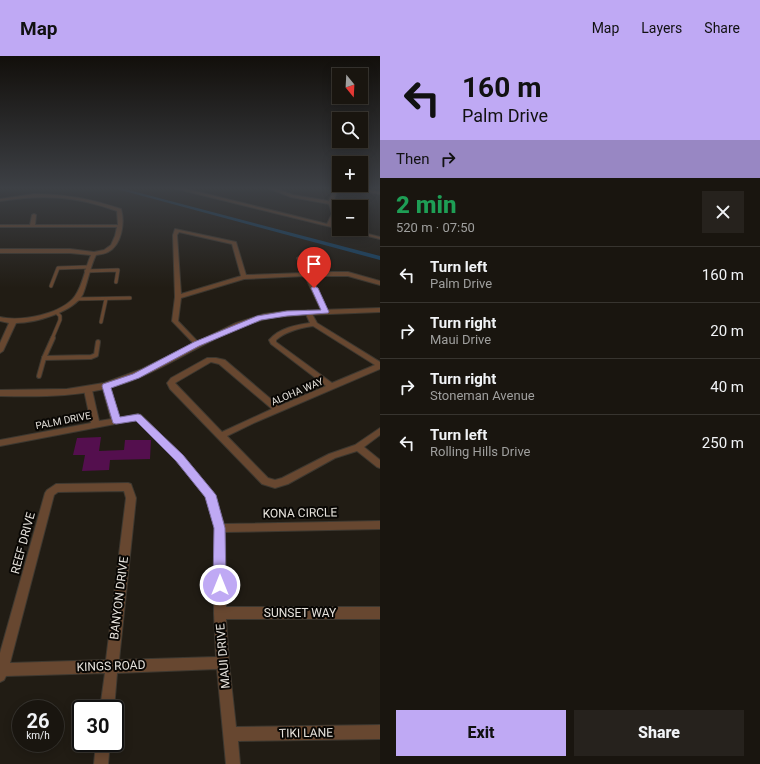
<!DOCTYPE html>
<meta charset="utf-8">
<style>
body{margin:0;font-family:Roboto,sans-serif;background:#26221d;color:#f1f3f6;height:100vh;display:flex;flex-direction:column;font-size:15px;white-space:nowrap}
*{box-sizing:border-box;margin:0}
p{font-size:13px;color:#9f9f9e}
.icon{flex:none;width:22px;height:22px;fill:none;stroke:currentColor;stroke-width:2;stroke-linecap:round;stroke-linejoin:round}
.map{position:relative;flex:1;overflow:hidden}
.sheet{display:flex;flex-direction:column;background:#19150f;width:380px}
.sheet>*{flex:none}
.hud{background:#bfa9f4;color:#111;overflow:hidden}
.needle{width:26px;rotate:162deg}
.tools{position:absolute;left:332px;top:12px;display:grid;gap:8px}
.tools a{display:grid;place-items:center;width:36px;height:36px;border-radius:0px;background:#19150f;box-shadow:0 2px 10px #0003,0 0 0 1px #37342f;font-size:20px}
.speed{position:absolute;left:12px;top:644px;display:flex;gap:8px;font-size:20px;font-weight:700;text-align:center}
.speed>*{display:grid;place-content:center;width:52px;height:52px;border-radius:50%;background:#19150f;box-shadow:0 2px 10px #0003,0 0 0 1px #37342f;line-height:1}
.speed small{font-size:10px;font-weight:400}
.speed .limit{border:2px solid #111;border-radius:6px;background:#fff;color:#111}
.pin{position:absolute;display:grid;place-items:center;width:34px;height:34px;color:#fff;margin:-41px -17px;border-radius:50% 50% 50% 0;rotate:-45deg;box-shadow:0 0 4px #0007}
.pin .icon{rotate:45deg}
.me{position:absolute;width:44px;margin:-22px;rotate:0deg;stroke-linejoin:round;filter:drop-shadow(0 0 3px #0008)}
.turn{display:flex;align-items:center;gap:14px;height:84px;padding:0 16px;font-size:18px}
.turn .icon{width:52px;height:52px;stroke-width:2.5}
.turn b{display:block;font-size:28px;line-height:34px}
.then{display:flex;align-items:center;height:38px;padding:0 16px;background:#0003;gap:8px;font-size:15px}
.round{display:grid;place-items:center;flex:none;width:42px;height:42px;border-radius:0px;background:#26221d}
.head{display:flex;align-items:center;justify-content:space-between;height:68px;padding:0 16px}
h1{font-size:24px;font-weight:800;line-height:30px;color:#1e9e55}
.action{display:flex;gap:8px;margin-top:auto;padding:8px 16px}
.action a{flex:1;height:46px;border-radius:0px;background:#bfa9f4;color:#111;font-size:16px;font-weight:800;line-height:46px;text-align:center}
.action a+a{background:#26221d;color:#f1f3f6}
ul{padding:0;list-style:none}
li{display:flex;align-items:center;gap:12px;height:56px;padding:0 16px;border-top:1px solid #37342f}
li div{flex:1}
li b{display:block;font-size:15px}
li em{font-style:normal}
header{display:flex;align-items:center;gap:24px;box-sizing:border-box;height:56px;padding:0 20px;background:#bfa9f4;color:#111}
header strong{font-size:19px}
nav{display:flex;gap:22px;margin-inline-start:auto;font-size:14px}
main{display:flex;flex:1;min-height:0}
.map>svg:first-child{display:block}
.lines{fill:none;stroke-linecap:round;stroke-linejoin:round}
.canal{fill:#184365;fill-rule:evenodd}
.building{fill:#540f4e}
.service-far1-casing{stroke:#3d3830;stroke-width:4.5}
.service-casing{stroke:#3d3830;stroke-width:6}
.minor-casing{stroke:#3d3830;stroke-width:2}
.tertiary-casing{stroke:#3d3830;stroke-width:2}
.service-far1{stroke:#674730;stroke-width:3}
.service{stroke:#674730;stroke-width:4}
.minor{fill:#674730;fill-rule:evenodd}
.tertiary{fill:#674730;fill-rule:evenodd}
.route{fill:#bfa9f4;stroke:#7c6e9f}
.labels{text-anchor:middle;stroke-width:4;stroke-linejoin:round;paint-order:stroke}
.street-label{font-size:10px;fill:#e6e2dc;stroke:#090704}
.near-street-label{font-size:12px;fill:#e6e2dc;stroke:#090704}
</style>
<header>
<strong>Map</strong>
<nav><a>Map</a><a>Layers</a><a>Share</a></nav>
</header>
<main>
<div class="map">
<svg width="380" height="708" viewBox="0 0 380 708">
<rect width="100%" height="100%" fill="#211c14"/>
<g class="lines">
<path class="canal" d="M113,132H121L380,200V204Z"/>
</g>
<path class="building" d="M101,381L99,395L124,394L125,384H151L150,403L110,404L109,414L82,415L85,399H73L77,382Z"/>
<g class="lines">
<defs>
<g id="service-far1">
<path d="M86,215L118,214L116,226"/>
<path d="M51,230L58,212L87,211"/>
<path d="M75,243L130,242"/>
<path d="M101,266L106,243"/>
<path d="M52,283L60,264V260L56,256"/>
</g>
<g id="service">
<path d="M44,302L91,301L96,299L98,286"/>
<path d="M39,320L44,302L53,282"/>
</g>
<g id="minor">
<path d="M173,132H182L327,168L332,158L329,148L291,141L268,132H275L293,139L329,145L334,132H338L333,147L336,158L331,169L339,171V173H349L380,181V183Z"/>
<path d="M349,132H360L380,136V138Z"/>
<path d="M34,138C64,138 92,143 121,153C125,166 122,189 108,196C105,198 100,198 96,199C90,211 88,225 83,238C74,256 35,267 16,267L3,295L0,297V287L9,267L0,265V261C21,266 62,258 75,240C83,229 85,212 91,199L70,197H0V193H70L94,196L104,194L111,189L115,180L117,171H0V169H30L32,159L34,158L36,159L35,169H118L117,155C76,140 43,138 0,145V143Z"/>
<path d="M175,173L236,186L246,219L304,217L297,202L300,200L303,202L309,216H348L380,225V229L348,220H311L328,256L325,258L322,256L305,220L244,223L181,242L178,265L200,288L199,289H195L172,265L175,241L173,179ZM179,176L232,188L241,220L181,238L177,179Z"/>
<path d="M308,254L311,256L317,267L380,306V313L256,366L227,380L268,422L275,424L282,422L329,398L355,389L380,372V379L364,391L380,404V412L377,411L357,395L335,402L288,428L275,432L262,428L170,333L167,327L171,322L207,302H216L225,304L279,350L326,330L271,288L269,284C279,272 296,269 310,267L305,256ZM313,270L375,309L332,327L276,286V284C286,275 300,272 313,270ZM211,306L219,308L272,353L222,376L175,327Z"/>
<path d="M103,328H106L110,330L119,362L138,358L141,359L182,400L213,436L224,468L380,465V473L225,476L226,551H380V563H226L229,607L236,671L380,669V683L238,685L240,708H226L217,613L117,617L114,653H100L105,617L6,620L4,624L0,626V597L45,437L47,434L56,428L128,427L131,428L136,442L119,604L216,601L214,557L215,472L206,441L176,404L136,364L0,390V384L91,367L84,334L88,331L92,334L99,365L111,363L102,330ZM124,435L126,442L106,604L10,607L54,439L58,436Z"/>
<path d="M96,687H110L108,708H94Z"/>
</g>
<path id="tertiary" d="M380,252V256C355,257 330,258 304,259C290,260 276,260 262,264C215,277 175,309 128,326C86,341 44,341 0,340V334L67,333L104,327L142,313L236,267L264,258L287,255Z"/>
</defs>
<use href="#service-far1" class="service-far1-casing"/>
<use href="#service" class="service-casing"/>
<use href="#minor" class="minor-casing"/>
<use href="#tertiary" class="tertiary-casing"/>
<use href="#service-far1" class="service-far1"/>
<use href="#service" class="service"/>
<use href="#minor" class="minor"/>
<use href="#tertiary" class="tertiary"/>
</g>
<linearGradient id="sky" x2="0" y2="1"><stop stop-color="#120f0b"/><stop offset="0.57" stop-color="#3d4045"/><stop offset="1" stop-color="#3d4045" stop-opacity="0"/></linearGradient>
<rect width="380" height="232" fill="url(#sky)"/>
<path class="route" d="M314,230L318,232L329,256L328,257L287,260L261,264L199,290L139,322L111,332L120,361L138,358L141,359L183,399L216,439L225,472L226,529L224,533L220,535L215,533L213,529L214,472L205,441L176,405L136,365L116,368L113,367L102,330L103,328L133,318L194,286L257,260L287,255L321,254L311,232Z"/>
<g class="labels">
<g class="street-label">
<text transform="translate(297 335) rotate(-23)" y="4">ALOHA WAY</text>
<text transform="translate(63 364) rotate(-11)" y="4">PALM DRIVE</text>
</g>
<g class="near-street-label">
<text transform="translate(300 457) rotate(-1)" y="4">KONA CIRCLE</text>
<text transform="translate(23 487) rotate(-75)" y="4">REEF DRIVE</text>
<text transform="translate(119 542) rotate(-83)" y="4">BANYON DRIVE</text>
<text x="300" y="561">SUNSET WAY</text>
<text transform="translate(223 600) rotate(-95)" y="4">MAUI DRIVE</text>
<text transform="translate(111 610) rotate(-2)" y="4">KINGS ROAD</text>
<text transform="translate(306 677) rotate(-1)" y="4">TIKI LANE</text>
</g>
</g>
</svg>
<div class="tools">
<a><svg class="needle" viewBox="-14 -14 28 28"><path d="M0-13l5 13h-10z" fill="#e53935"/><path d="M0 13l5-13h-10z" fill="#9f9f9e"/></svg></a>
<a><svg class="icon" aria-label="search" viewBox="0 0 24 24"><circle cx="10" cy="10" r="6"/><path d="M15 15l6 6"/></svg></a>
<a>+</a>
<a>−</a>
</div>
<div class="speed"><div>26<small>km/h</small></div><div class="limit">30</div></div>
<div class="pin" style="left:314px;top:232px;background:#d93025"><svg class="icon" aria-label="arrive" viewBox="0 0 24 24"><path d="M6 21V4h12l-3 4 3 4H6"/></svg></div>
<svg class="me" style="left:220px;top:529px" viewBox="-20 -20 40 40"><circle r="17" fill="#bfa9f4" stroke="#fff" stroke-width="3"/><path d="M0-11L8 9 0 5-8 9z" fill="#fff"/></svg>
</div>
<section class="sheet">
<div class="hud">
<div class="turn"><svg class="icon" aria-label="left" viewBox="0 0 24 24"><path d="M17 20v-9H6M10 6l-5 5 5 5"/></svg><div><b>160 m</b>Palm Drive</div></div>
<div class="then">Then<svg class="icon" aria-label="right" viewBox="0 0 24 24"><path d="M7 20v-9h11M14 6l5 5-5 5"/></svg></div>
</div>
<div class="head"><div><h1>2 min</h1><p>520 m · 07:50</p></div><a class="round"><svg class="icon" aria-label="close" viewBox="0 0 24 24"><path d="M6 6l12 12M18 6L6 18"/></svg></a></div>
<ul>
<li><svg class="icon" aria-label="left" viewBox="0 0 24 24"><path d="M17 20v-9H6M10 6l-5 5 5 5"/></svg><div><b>Turn left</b><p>Palm Drive</p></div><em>160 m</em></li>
<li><svg class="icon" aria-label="right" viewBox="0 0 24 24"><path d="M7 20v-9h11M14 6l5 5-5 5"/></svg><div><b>Turn right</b><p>Maui Drive</p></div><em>20 m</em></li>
<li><svg class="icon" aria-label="right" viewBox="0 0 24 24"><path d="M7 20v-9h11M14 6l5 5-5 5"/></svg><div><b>Turn right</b><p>Stoneman Avenue</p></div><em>40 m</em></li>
<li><svg class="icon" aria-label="left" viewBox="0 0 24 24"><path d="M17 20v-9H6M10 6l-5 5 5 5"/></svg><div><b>Turn left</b><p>Rolling Hills Drive</p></div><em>250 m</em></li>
</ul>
<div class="action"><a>Exit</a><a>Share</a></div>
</section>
</main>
